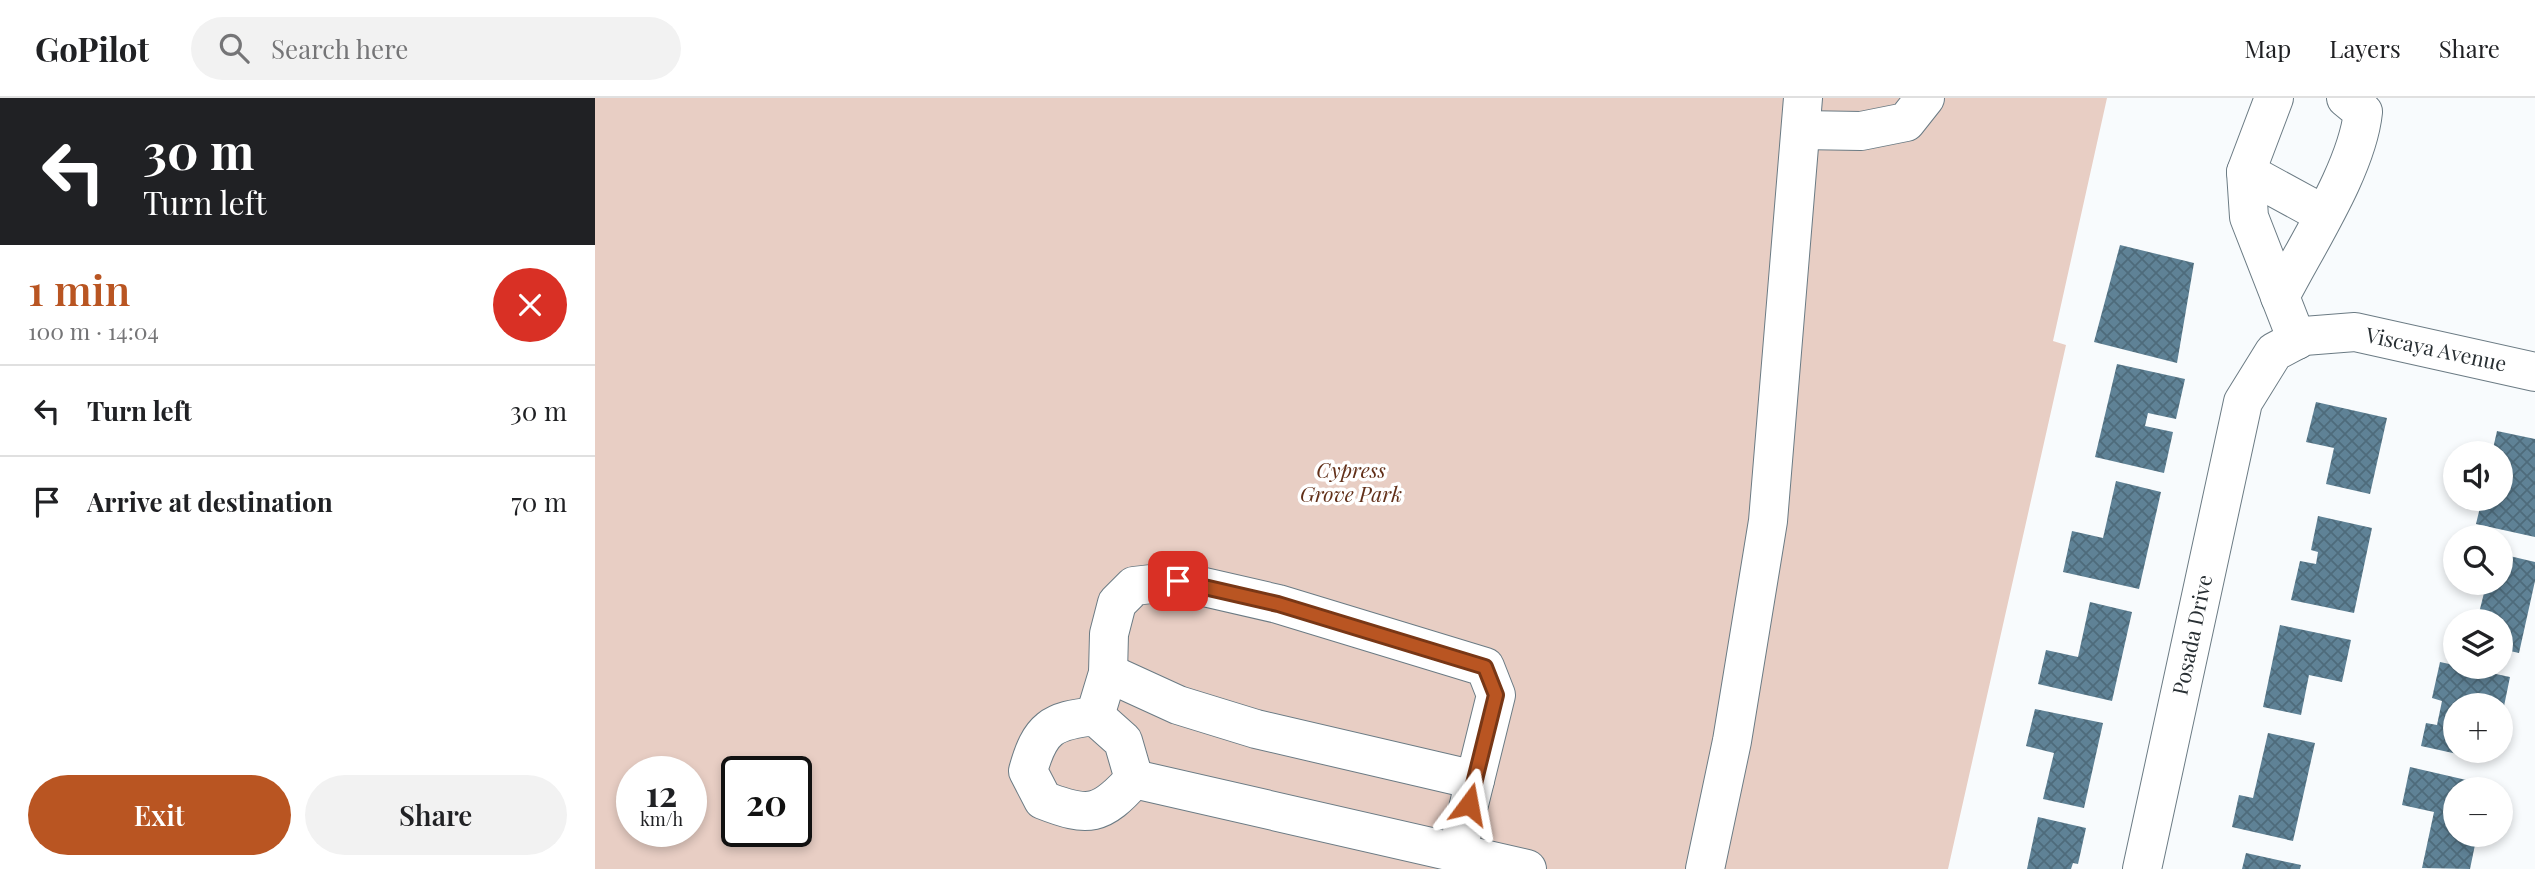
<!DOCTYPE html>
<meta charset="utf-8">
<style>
body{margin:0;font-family:"Playfair Display",serif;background:#f2f2f2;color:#202124;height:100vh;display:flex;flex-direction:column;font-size:26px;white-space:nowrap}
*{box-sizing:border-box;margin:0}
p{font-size:23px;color:#757577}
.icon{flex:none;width:38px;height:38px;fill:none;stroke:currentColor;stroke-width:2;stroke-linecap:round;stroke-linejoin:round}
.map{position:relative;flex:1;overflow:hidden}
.sheet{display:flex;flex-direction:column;background:#fff;width:595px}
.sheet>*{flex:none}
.guide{background:#202124;color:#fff;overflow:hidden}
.fabs{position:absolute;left:1848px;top:343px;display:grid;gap:14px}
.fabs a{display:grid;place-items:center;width:70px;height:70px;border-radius:50%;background:#fff;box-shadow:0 4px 10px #0003;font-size:35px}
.speed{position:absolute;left:21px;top:658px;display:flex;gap:14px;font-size:35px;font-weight:700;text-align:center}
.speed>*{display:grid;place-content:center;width:91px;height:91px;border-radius:50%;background:#fff;box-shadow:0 4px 10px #0003;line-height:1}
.speed small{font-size:18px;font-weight:400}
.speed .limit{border:4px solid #111;border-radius:10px;background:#fff;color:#111}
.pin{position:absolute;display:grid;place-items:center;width:60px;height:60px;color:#fff;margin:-30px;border-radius:14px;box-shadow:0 4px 10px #0006}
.me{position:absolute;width:77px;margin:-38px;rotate:13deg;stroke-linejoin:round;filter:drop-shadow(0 0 5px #0008)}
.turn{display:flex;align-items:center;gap:24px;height:147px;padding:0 28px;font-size:32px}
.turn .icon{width:91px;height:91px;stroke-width:2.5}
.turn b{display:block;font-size:49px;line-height:60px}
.round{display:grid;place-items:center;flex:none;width:74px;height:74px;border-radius:37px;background:#f2f2f2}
.summary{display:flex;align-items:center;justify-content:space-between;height:119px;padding:0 28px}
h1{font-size:42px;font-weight:600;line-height:52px;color:#b95522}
.action{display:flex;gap:14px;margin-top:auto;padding:14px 28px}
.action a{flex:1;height:80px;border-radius:42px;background:#b95522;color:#fff;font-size:28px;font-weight:600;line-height:80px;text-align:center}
.action a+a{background:#f2f2f2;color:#202124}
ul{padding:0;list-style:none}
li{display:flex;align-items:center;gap:21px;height:91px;padding:0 28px;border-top:2px solid #e0e0e0}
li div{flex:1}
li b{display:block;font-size:26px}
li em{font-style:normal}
header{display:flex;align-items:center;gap:42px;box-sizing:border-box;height:98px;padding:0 35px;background:#fff;border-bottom:2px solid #e0e0e0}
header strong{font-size:33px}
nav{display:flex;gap:38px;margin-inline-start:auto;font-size:24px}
.search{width:490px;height:63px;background:#f2f2f2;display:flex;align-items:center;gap:18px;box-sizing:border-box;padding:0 24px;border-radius:38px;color:#757577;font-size:26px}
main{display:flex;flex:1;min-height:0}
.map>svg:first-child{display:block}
.green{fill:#e8cec4;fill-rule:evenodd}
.building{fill:url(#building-cross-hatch)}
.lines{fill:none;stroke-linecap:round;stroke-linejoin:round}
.minor-casing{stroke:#6b7b84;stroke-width:40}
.minor{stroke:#fff;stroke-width:38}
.route-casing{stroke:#783716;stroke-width:18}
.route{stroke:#b95522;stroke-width:12}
.labels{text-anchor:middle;stroke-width:7;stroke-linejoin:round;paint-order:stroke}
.street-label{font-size:21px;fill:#282f33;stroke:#fff}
.park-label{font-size:21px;font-style:italic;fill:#623019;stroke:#fff}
</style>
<header>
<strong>GoPilot</strong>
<div class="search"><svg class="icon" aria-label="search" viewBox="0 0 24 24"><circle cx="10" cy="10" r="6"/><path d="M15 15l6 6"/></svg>Search here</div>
<nav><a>Map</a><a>Layers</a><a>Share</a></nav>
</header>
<main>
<section class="sheet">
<div class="guide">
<div class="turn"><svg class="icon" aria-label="left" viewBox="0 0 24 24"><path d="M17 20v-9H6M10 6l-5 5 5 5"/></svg><div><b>30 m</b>Turn left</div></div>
</div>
<div class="summary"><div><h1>1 min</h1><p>100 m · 14:04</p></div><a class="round" style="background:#d93025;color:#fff"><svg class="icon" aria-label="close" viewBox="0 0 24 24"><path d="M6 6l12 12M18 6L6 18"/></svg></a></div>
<ul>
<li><svg class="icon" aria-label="left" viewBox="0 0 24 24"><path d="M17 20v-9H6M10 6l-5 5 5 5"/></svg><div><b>Turn left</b></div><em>30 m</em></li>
<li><svg class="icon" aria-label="arrive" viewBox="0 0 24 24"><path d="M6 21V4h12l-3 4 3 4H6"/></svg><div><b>Arrive at destination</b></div><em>70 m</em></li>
</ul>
<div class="action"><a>Exit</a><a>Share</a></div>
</section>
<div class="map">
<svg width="1940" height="771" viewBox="0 0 1940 771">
<defs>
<pattern id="building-cross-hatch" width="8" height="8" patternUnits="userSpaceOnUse" patternTransform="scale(1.75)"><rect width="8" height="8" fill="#5f8296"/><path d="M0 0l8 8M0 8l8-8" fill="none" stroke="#4e6b7b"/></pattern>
</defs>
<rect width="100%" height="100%" fill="#f8fbfd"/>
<path class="green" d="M0,0H1512L1458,243L1471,247L1353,771H0ZM37,674H96V733H37ZM142,674H201V733H142Z"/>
<g class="building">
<path d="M1525,147L1599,165L1582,265L1499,244Z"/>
<path d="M1522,266L1590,281L1581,321L1553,315L1550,328L1578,334L1569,375L1500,359Z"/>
<path d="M1721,304L1792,320L1775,396L1731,386L1739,350L1711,344Z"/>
<path d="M1902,333L1940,341V439L1881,426L1887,401H1906V355H1897Z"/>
<path d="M1521,383L1566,394L1544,491L1468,474L1477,433L1508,440Z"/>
<path d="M1723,418L1777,430L1759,515L1696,502L1705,463L1721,466L1723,454L1716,452Z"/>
<path d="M1906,456L1940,464V483L1924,555L1906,551V523H1882L1890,491L1868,486L1906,485Z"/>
<path d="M1495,504L1537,514L1517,603L1443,586L1451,552L1483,559Z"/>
<path d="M1685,527L1756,542L1747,584L1714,577L1706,617L1668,609Z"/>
<path d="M1845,564L1915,579L1908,613L1906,607H1860V653H1886L1885,661L1826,648L1831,625L1842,627L1847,603L1837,600Z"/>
<path d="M1440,611L1508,625L1489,710L1448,701L1459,655L1431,648Z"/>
<path d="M1673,635L1720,645L1698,743L1637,729L1644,697L1658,700Z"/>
<path d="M1815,669L1893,687L1892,691H1860V737H1882L1875,771L1827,770L1839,714L1807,707Z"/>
<path d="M1443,719L1491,730L1483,766L1478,765L1476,771H1432Z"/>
<path d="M1651,755L1706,767L1705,771H1647Z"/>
</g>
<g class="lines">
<defs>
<g id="minor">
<path d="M1679,0L1651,74L1654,119L1702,242"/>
<path d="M1206,32L1266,33L1311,24L1330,0"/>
<path d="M1651,74L1728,116"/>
<path d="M1685,199C1712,146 1762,71 1768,14L1751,0"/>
<path d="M513,575L583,607L661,631L880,682"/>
<path d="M500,618L513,575L514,536L522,505L539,488L583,483L683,506L890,569L901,597L862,755"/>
<path d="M500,618L528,643L539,681C506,718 494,720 448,702L433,673C445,630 456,623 500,618Z"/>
<path d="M539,681L932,771"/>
<path d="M1110,771L1137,643L1173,423L1208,0"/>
<path d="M1547,771L1648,304L1679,254L1709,238L1760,234L1940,274"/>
</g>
</defs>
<use href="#minor" class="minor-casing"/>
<use href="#minor" class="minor"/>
</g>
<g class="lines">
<defs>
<path id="route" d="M583,483L683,506L890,569L901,597L874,706"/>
</defs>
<use href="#route" class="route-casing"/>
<use href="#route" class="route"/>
</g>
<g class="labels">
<g class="street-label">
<text transform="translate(1841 252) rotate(12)" y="7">Viscaya Avenue</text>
<text transform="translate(1598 537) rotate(-78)" y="7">Posada Drive</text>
</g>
<g class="park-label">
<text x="756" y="380">Cypress<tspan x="756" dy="24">Grove Park</tspan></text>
</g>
</g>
</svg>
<div class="fabs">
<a><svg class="icon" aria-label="sound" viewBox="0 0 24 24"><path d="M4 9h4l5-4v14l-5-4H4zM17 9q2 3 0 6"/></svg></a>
<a><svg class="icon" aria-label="search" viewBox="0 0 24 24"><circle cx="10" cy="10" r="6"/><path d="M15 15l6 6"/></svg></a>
<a><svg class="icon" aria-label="layers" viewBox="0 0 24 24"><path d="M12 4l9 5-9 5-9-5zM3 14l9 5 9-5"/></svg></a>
<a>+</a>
<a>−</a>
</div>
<div class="speed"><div>12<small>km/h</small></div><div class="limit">20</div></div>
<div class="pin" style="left:583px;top:483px;background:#d93025"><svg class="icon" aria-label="arrive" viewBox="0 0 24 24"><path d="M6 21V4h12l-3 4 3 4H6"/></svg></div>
<svg class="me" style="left:874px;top:706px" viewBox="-20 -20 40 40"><path d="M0-17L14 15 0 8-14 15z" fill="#b95522" stroke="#fff" stroke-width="4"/></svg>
</div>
</main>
